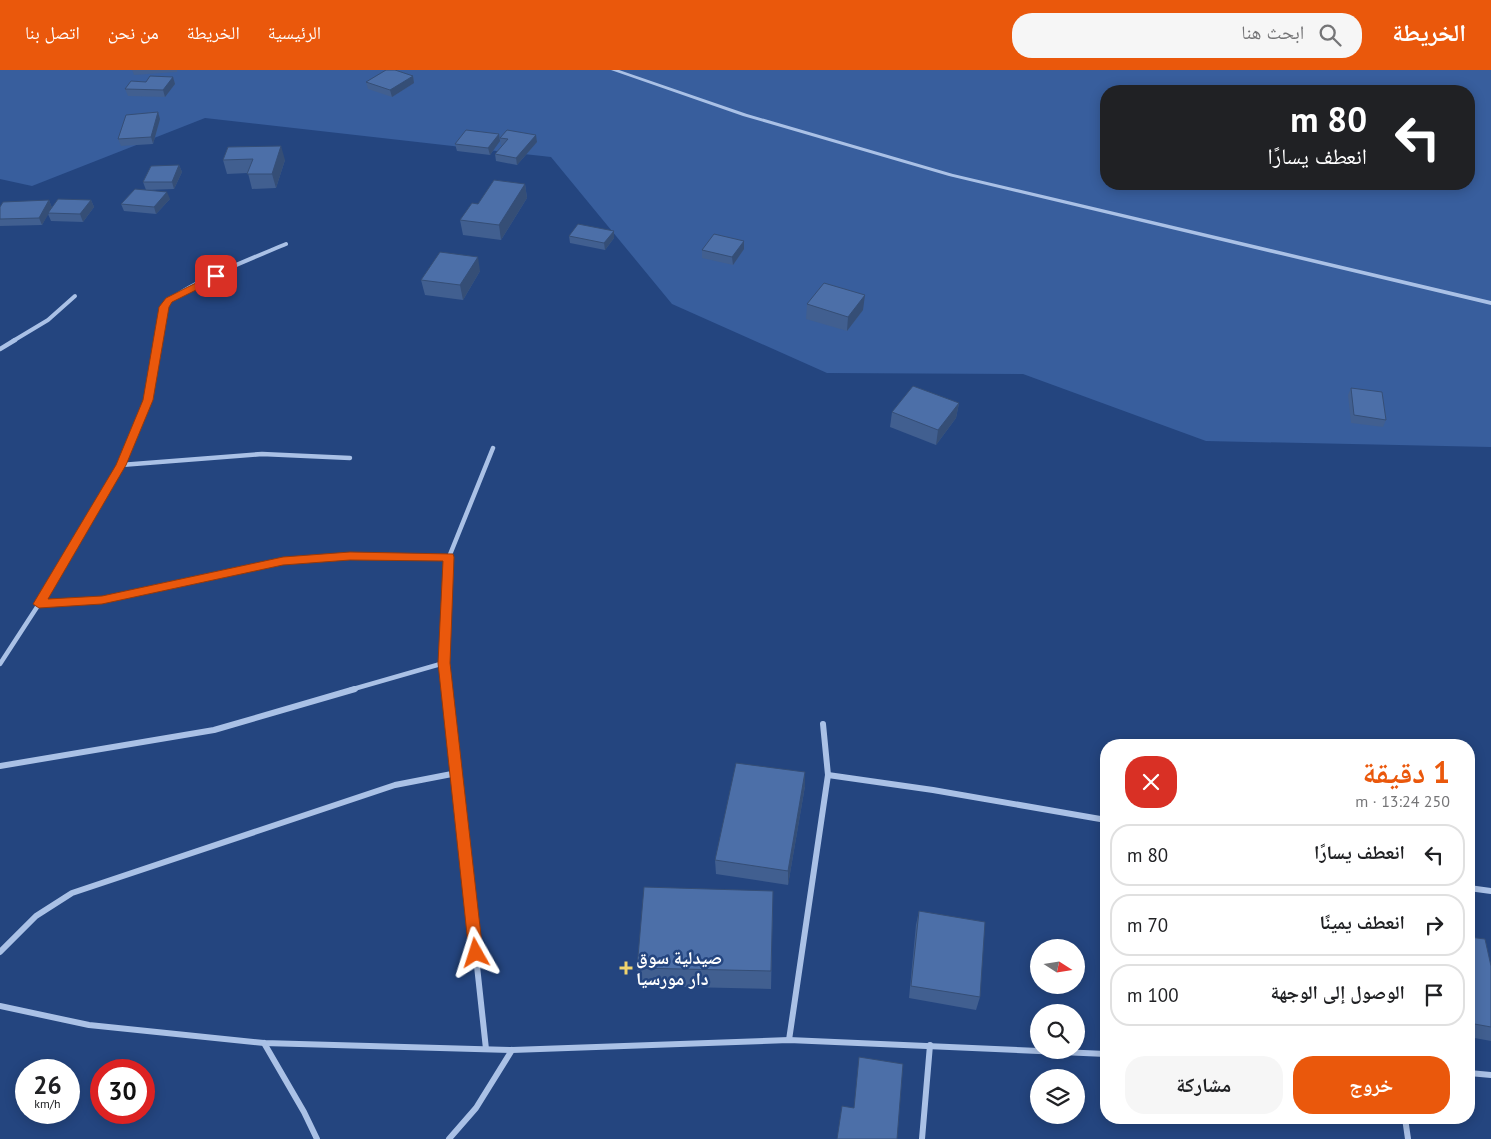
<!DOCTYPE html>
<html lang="ar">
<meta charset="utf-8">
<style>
body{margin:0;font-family:"PT Sans","Noto Naskh Arabic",sans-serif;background:#f6f6f6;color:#202124;direction:rtl;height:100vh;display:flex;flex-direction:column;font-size:19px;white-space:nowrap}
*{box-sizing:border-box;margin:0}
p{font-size:16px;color:#757577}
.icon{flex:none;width:28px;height:28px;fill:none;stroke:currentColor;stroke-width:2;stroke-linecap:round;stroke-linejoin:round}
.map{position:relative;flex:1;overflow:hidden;direction:ltr}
.sheet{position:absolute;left:1100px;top:669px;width:375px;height:385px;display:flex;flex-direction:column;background:#fff;border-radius:20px;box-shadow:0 2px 12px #0003;direction:rtl}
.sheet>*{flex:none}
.top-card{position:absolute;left:1100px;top:15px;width:375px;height:105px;border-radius:20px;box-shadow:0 2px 12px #0003;direction:rtl;background:#202124;color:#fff;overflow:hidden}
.needle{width:32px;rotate:102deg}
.tools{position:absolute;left:1030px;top:869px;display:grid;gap:10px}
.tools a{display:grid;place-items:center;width:55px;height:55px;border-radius:50%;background:#fff;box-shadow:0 2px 12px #0003;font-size:25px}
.speed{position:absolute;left:15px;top:989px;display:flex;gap:10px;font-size:25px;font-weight:700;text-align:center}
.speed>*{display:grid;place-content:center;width:65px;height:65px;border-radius:50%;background:#fff;box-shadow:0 2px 12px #0003;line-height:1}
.speed small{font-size:12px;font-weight:400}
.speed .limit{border:8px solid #d22;background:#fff;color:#111}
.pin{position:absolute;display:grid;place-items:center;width:42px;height:42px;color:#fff;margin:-21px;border-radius:10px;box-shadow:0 2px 8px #0006}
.me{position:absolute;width:55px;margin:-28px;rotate:354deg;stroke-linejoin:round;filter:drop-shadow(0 0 4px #0008)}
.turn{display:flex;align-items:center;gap:18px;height:105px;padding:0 25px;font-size:22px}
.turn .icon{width:65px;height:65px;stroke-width:2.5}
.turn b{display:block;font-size:35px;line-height:42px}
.round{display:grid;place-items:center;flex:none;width:52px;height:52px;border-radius:20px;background:#f6f6f6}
.overview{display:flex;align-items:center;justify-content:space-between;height:85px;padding:0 25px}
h1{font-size:30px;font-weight:700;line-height:38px;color:#ea580c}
.button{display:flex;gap:10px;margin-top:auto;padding:10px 25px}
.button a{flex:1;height:58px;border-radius:20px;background:#ea580c;color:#fff;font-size:20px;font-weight:700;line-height:58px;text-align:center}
.button a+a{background:#f6f6f6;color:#202124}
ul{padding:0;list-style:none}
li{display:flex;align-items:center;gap:15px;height:62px;margin:0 10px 8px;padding:0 15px;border:2px solid #e0e0e0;border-radius:20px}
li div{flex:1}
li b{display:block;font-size:19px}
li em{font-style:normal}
header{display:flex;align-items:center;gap:30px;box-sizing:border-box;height:70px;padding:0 25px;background:#ea580c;color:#fff}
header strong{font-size:24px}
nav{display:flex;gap:28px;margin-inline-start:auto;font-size:18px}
.search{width:350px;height:45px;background:#f6f6f6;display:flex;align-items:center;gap:12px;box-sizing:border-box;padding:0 18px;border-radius:20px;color:#757577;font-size:19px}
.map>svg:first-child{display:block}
.green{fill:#385e9d;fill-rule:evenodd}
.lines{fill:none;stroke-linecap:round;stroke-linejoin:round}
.minor-far2{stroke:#aac1e6;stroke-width:4}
.minor-far1{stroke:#aac1e6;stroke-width:4.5}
.minor{stroke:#aac1e6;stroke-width:6}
.tertiary{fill:#aac1e6;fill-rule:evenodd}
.wall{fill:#415f90}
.shaded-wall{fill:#354e76}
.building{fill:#4c6fa8;stroke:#354e76}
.route{fill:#ea580c;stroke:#983908}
.poi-dot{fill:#f0d46e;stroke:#24457f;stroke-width:2}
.labels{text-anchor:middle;stroke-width:5;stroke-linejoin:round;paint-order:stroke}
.near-poi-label{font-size:18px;font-weight:bold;fill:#fff;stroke:#24457f;text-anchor:start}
</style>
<header>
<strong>الخريطة</strong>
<div class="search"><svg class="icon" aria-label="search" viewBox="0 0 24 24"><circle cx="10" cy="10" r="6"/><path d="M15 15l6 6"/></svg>ابحث هنا</div>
<nav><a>الرئيسية</a><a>الخريطة</a><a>من نحن</a><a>اتصل بنا</a></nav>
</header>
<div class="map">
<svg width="1491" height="1069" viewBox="0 0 1491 1069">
<rect width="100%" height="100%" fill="#24457f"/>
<path class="green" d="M0,0H1491V377L1206,371L1023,304L827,303L672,234L551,87L205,48L32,116L0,109ZM1106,21H1469V114H1106Z"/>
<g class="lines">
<g class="minor-far2">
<path d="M13,271L48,250L75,226"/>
<path d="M158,271C160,261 160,246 164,237C174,218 263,184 286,174"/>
</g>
<g class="minor-far1">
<path d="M0,279L15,270"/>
<path d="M121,395L262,384L350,388"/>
<path d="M39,534L102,530L283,491L350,486L449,487"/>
<path d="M0,594L39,534L121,395L148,330L158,270"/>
<path d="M350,620L444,593"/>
<path d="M447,620L444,593L449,487L493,378"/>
</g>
<g class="minor">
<path d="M447,619L486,979"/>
<path d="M0,696L214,660L355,619"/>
<path d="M828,705L933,720L1106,750"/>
<path d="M1469,818L1491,821"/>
<path d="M0,882L36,846L72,823L395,715L457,703"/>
<path d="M0,936L89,955L264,973L512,980L789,970L1106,984"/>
<path d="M789,970L828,705L823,654"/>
<path d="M264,973L304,1042L317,1069"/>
<path d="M1469,1003L1491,1005"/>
<path d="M1405,1048L1408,1069"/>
<path d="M449,1069L476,1038L512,980"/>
<path d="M922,1069L930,975"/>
</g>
<path class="tertiary" d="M611,0H619L747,44L953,104L1491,231V235L949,106L743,46Z"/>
</g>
<g class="wall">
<path d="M132,0H177V2L134,5Z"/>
<path d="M413,6L414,13L392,27L368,19L366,12Z"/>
<path d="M173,7L175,14L165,27L128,26L125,19L146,12Z"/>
<path d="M158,42L160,49L153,74L121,76L118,69Z"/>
<path d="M499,64L500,71L490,85L457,81L455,74Z"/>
<path d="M500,68L537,72L517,95L496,91L495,84L503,75H501Z"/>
<path d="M228,77L285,90L276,118L252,119L248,103L227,104L223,90Z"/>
<path d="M179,95L182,102L174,119L146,120L143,112Z"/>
<path d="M525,114L527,128L501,170L463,165L460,150L478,134Z"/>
<path d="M170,129L156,144L124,141L121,134Z"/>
<path d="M49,130L52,138L91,130L94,137L83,152L51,151L48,144L42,155L0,156V137Z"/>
<path d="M614,161V168L605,180L570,173L569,166Z"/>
<path d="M744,179L733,195L702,188V180Z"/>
<path d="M480,201L463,230L425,225L421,210Z"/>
<path d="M807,234L863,240L847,261L806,249Z"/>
<path d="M1351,318L1386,350L1383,357L1351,353L1348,325Z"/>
<path d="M959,333L956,348L936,375L890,357L892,342Z"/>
<path d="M805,716L788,815L716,804L715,790Z"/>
<path d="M773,821L771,919L640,916L637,898Z"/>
<path d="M919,841L980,927L976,940L909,928L916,855Z"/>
<path d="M1469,867L1491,896V971L1469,967Z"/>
</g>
<g class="shaded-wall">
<path d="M413,6L414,13L392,27L390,20Z"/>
<path d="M173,7L175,14L165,27L163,20Z"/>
<path d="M158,42L160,49L153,74L151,67Z"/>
<path d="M499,64L500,71L490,85L488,78Z"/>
<path d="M536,65L537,72L517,95L516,88Z"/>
<path d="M281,76L285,90L276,118L272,104Z"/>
<path d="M179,95L182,102L174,119L172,112Z"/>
<path d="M525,114L527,128L501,170L499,155Z"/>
<path d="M167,122L170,129L156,144L154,137Z"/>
<path d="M49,130L52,138L42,155L39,148Z"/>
<path d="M91,130L94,137L83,152L80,144Z"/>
<path d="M614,161V168L605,180L604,173Z"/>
<path d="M744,171V179L733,195L732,187Z"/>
<path d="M478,187L480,201L463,230L460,215Z"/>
<path d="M865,225L863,240L847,261L848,247Z"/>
<path d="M959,333L956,348L936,375L938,360Z"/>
<path d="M805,702V716L788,815V801Z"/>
</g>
<g class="building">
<path d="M386,0H395L413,6L390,20L366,12Z"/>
<path d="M150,6L173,7L163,20L125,19L131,11L146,12Z"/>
<path d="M158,42L151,67L118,69L126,45Z"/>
<path d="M466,60L499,64L488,78L455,74Z"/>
<path d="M507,60L536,65L516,88L495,84L508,69L500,68Z"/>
<path d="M281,76L272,104H247L253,89L223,90L228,77Z"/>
<path d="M179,95L172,112H143L151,96Z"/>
<path d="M494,110L525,114L499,155L460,150L472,133L478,134Z"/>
<path d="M135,119L167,122L154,137L121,134Z"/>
<path d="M58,129L91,130L80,144L48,143Z"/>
<path d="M49,130L39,148L0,149V137L3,132Z"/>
<path d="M578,154L614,161L604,173L569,166Z"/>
<path d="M714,164L744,171L732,187L702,180Z"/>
<path d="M440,182L478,187L460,215L421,210Z"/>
<path d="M824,213L865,225L848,247L807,234Z"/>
<path d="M913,316L959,333L938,360L892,342Z"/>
<path d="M1351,318L1382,322L1386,350L1354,345Z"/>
<path d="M1284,671L1303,675H1284Z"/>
<path d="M736,693L805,702L788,801L715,790Z"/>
<path d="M644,817L773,821L771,901L637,898Z"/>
<path d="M919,841L985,852L980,927L911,916Z"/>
<path d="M1469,867L1485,869L1491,896V957L1469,953Z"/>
<path d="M859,987L903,994L897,1069H837L842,1036L854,1038Z"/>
</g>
<path class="route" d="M216,203L220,204V208L172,232L169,237L153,330L126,395L48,529L102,526L283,487L350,482L453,484L454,487L450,593L483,883L481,888L476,890L471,888L469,883L438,593L443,491L350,490L283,495L102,534L39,538L33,534L116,395L143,330L159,237L166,228Z"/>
<path class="poi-dot" d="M623.5 890.5h5v5h5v5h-5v5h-5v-5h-5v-5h5z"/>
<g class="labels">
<g class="near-poi-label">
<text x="636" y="894">صيدلية سوق<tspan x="636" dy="21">دار مورسيا</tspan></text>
</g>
</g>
</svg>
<div class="tools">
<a><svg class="needle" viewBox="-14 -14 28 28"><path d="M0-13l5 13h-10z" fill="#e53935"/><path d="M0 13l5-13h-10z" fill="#757577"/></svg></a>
<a><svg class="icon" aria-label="search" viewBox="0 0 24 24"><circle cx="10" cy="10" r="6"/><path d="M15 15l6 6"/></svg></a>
<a><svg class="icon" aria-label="layers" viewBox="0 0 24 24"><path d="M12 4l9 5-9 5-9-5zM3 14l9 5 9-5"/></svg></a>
</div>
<div class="speed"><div>26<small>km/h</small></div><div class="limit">30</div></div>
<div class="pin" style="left:216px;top:206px;background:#d93025"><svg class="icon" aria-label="arrive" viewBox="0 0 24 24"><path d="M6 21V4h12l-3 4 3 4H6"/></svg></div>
<svg class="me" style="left:476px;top:883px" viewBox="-20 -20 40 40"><path d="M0-17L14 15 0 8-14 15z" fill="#ea580c" stroke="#fff" stroke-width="4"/></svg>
<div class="top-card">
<div class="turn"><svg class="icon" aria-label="left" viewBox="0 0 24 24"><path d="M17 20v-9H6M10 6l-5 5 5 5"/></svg><div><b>80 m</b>انعطف يسارًا</div></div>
</div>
<section class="sheet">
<div class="overview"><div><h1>1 دقيقة</h1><p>250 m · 13:24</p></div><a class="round" style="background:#d93025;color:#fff"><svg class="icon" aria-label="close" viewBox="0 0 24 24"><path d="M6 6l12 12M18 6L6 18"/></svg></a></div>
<ul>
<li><svg class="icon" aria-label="left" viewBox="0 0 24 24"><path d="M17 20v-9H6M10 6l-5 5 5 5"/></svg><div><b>انعطف يسارًا</b></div><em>80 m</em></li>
<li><svg class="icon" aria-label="right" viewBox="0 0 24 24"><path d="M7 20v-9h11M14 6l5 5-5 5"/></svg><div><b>انعطف يمينًا</b></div><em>70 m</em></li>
<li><svg class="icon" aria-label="arrive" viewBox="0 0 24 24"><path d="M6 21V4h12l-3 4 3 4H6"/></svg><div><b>الوصول إلى الوجهة</b></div><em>100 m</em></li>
</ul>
<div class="button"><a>خروج</a><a>مشاركة</a></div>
</section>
</div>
